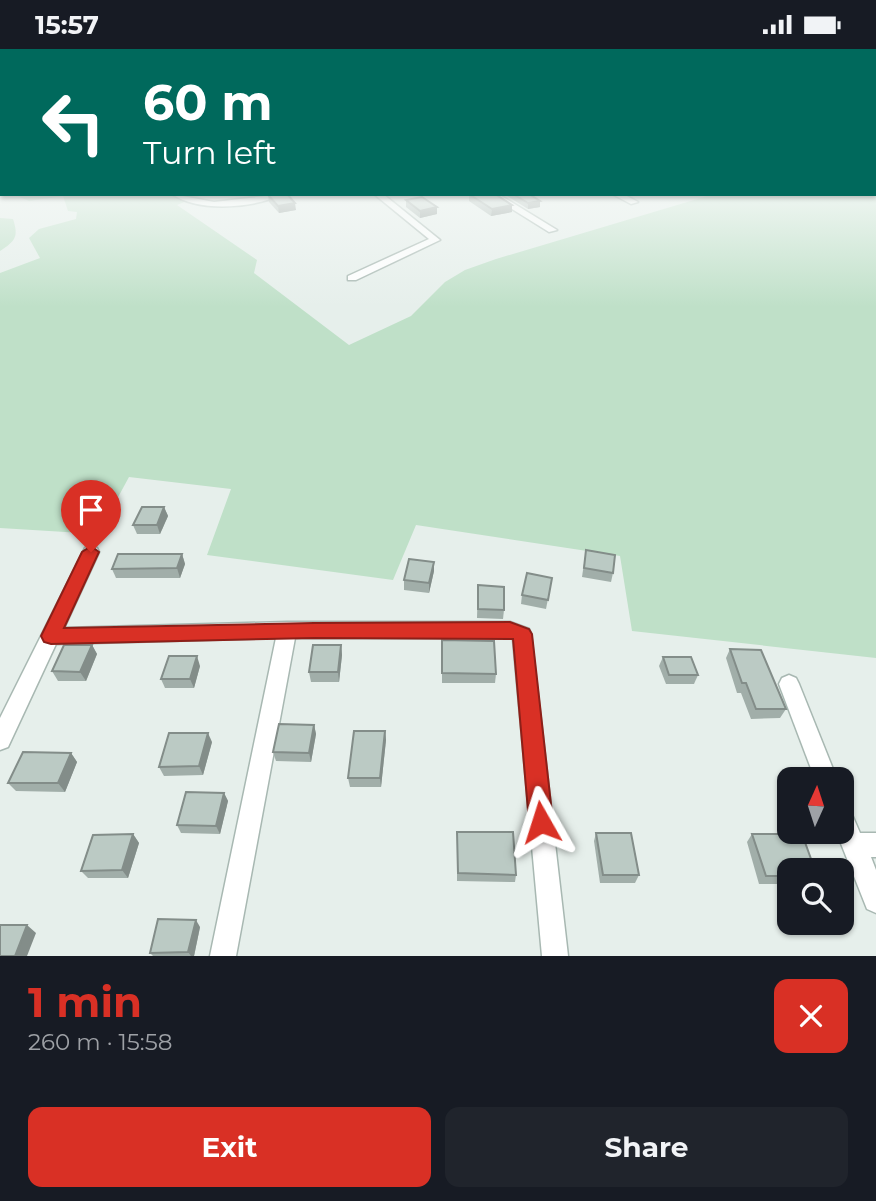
<!DOCTYPE html>
<meta charset="utf-8">
<style>
body{margin:0;font-family:Montserrat,sans-serif;background:#20242c;color:#f1f3f6;height:100vh;display:flex;flex-direction:column;font-size:26px;white-space:nowrap}
*{box-sizing:border-box;margin:0}
p{font-size:23px;color:#9ea1a6}
.icon{flex:none;width:38px;height:38px;fill:none;stroke:currentColor;stroke-width:2;stroke-linecap:round;stroke-linejoin:round}
.map{position:relative;height:907px;overflow:hidden}
.sheet{display:flex;flex-direction:column;background:#171b24;flex:1}
.sheet>*{flex:none}
.top-card{position:absolute;left:0px;top:0px;width:877px;height:147px;box-shadow:0 2px 5px #0004;background:#00695c;color:#fff;overflow:hidden}
.needle{width:46px;rotate:3deg}
.buttons{position:absolute;left:777px;top:718px;display:grid;gap:14px}
.buttons a{display:grid;place-items:center;width:77px;height:77px;border-radius:14px;background:#171b24;box-shadow:0 2px 5px #0004;font-size:35px}
.pin{position:absolute;display:grid;place-items:center;width:60px;height:60px;color:#fff;margin:-72px -30px;border-radius:50% 50% 50% 0;rotate:-45deg;box-shadow:0 0 7px #0007}
.pin .icon{rotate:45deg}
.me{position:absolute;width:77px;margin:-38px;rotate:354deg;stroke-linejoin:round;filter:drop-shadow(0 0 5px #0008)}
.turn{display:flex;align-items:center;gap:24px;height:147px;padding:0 28px;font-size:32px}
.turn .icon{width:91px;height:91px;stroke-width:2.5}
.turn b{display:block;font-size:49px;line-height:60px}
.round{display:grid;place-items:center;flex:none;width:74px;height:74px;border-radius:14px;background:#20242c}
.summary{display:flex;align-items:center;justify-content:space-between;height:119px;padding:0 28px}
h1{font-size:42px;font-weight:700;line-height:52px;color:#d93025}
.action{display:flex;gap:14px;margin-top:auto;padding:14px 28px}
.action a{flex:1;height:80px;border-radius:14px;background:#d93025;color:#fff;font-size:28px;font-weight:700;line-height:80px;text-align:center}
.action a+a{background:#20242c;color:#f1f3f6}
.status{display:flex;justify-content:space-between;align-items:center;height:49px;padding:0 35px;background:#171b24;direction:ltr}
.status svg{height:19px;fill:currentColor}
.map>svg:first-child{display:block}
.green{fill:#bfe0c8}
.lines{fill:none;stroke-linecap:round;stroke-linejoin:round}
.minor-casing{stroke:#a8b8b2;stroke-width:3}
.minor{fill:#fff;fill-rule:evenodd}
.wall{fill:#a1aea9}
.shaded-wall{fill:#838d89}
.building{fill:#bbcac4;stroke:#838d89;stroke-width:2}
.route{fill:#d93025;stroke:#8d1f18;stroke-width:2}
</style>
<div class="status"><b>15:57</b><svg viewBox="0 0 49 12"><path d="M0 12V9h3v3zM5 12V6h3v6zM10 12V3h3v9zM15 12V0h3v12zM26 1h20v11H26zM47 4h2v5h-2z"/></svg></div>
<div class="map">
<svg width="876" height="907" viewBox="0 0 876 907">
<rect width="100%" height="100%" fill="#e6efeb"/>
<g class="green">
<path d="M876,131V609L632,582L620,507L416,476L393,531L207,506L231,440L129,428L98,485L0,479V224L40,209L29,189L39,180L76,170L77,163L68,162L63,147L29,152L13,145H204L177,156L257,211L254,224L349,296L411,267L445,233L465,221L496,210L714,145H875Z"/>
<path d="M0,169L13,170C19,188 15,192 0,202Z"/>
</g>
<g class="lines">
<defs>
<g id="minor">
<path d="M172,145L214,153L283,145C255,159 199,164 172,145Z"/>
<path d="M374,145H383L440,191L356,231H348V227L429,190Z"/>
<path d="M488,145H498L557,181L549,183Z"/>
<path d="M612,145H623L638,153L631,155Z"/>
<path d="M91,497L97,499L99,503L64,579L287,573H510L529,580L531,585L568,907H542L513,590L510,589H295L236,907H210L276,589L56,595L8,698L0,701V669L85,499Z"/>
<path d="M789,626L796,629L799,635L837,730H815L779,635L782,629Z"/>
<path d="M842,757L850,761L860,784H876V808H871L876,821V864L867,860L836,782H842Z"/>
</g>
</defs>
<use href="#minor" class="minor-casing"/>
<use href="#minor" class="minor"/>
</g>
<g class="wall">
<path d="M469,145L512,156V163L491,167L469,152Z"/>
<path d="M504,145H529L540,158L528,160Z"/>
<path d="M268,146L296,161L279,164L269,153Z"/>
<path d="M406,151L437,165L420,169L406,158Z"/>
<path d="M164,458L168,467L160,485H137L133,476Z"/>
<path d="M586,501L613,524L611,533L582,528Z"/>
<path d="M182,505L185,515L180,529H116L112,520Z"/>
<path d="M434,513V522L429,544L404,541V531Z"/>
<path d="M552,529L546,560L521,555L522,546Z"/>
<path d="M478,536L504,561L503,570L477,569Z"/>
<path d="M442,591L496,625L495,634H442Z"/>
<path d="M92,596L97,605L86,632H58L52,622Z"/>
<path d="M341,596L342,606L339,633H311L309,623Z"/>
<path d="M730,600L786,660L780,669L751,670L741,644H737L726,609Z"/>
<path d="M663,608L698,626L694,635H666L659,617Z"/>
<path d="M200,617L194,639H165L161,630Z"/>
<path d="M314,676L316,685L311,713L276,712L273,703Z"/>
<path d="M385,682L386,691L381,738H350L348,729Z"/>
<path d="M212,693L203,726L164,727L159,718Z"/>
<path d="M71,704L77,713L65,743L16,742L8,734Z"/>
<path d="M224,744L228,752L220,785L181,784L177,776Z"/>
<path d="M596,784L639,826L635,834H600L594,792Z"/>
<path d="M133,785L139,794L128,829H88L81,822Z"/>
<path d="M752,785L789,821V835H759L747,793Z"/>
<path d="M457,791L516,826L515,833L457,832Z"/>
<path d="M200,878L194,907H153L150,904Z"/>
</g>
<g class="shaded-wall">
<path d="M540,152V158L528,160V154Z"/>
<path d="M295,154L296,161L279,164L278,157Z"/>
<path d="M512,156V163L491,167L492,160Z"/>
<path d="M437,158V165L420,169V162Z"/>
<path d="M164,458L168,467L160,485L157,476Z"/>
<path d="M182,505L185,515L180,529L177,519Z"/>
<path d="M434,513V522L429,544V534Z"/>
<path d="M92,596L97,605L86,632L80,623Z"/>
<path d="M341,596L342,606L339,633L338,623Z"/>
<path d="M197,607L200,617L194,639L190,630Z"/>
<path d="M314,676L316,685L311,713L309,704Z"/>
<path d="M385,682L386,691L381,738L380,729Z"/>
<path d="M208,684L212,693L203,726L199,717Z"/>
<path d="M71,704L77,713L65,743L58,734Z"/>
<path d="M224,744L228,752L220,785L216,777Z"/>
<path d="M133,785L139,794L128,829L122,821Z"/>
<path d="M196,871L200,878L194,907H191L188,903Z"/>
<path d="M27,876L36,884L27,907H15Z"/>
</g>
<g class="building">
<path d="M271,145H287L295,154L278,157L268,146Z"/>
<path d="M469,145H495L512,156L492,160Z"/>
<path d="M513,145H529L540,152L528,154Z"/>
<path d="M422,148L437,158L420,162L406,151Z"/>
<path d="M142,458H164L157,476H133Z"/>
<path d="M586,501L615,506L613,524L584,519Z"/>
<path d="M118,505H182L177,519L112,520Z"/>
<path d="M409,510L434,513L429,534L404,531Z"/>
<path d="M527,524L552,529L548,551L522,546Z"/>
<path d="M478,536L504,538V561L478,560Z"/>
<path d="M442,591L494,592L496,625L442,624Z"/>
<path d="M64,596H92L80,623L52,622Z"/>
<path d="M313,596H341L338,623H309Z"/>
<path d="M730,600L761,601L786,660H756L746,634H742Z"/>
<path d="M169,607H197L190,630H161Z"/>
<path d="M663,608H691L698,626H669Z"/>
<path d="M279,675L314,676L309,704L273,703Z"/>
<path d="M354,682H385L380,729H348Z"/>
<path d="M169,684H208L199,717L159,718Z"/>
<path d="M23,703L71,704L58,734H8Z"/>
<path d="M186,743L224,744L216,777L177,776Z"/>
<path d="M457,783H513L516,826L458,824Z"/>
<path d="M596,784H631L639,826H603Z"/>
<path d="M133,785L122,821L81,822L93,786Z"/>
<path d="M752,785H802L815,821H789V827H766Z"/>
<path d="M158,870L196,871L188,903L150,904Z"/>
<path d="M0,876H27L15,907H0Z"/>
</g>
<linearGradient id="sky" x2="0" y2="1"><stop stop-color="#84bce0"/><stop offset="0.51" stop-color="#f4f8f6"/><stop offset="1" stop-color="#f4f8f6" stop-opacity="0"/></linearGradient>
<rect width="876" height="258" fill="url(#sky)"/>
<path class="route" d="M91,497L99,503L64,579L314,574L510,573L529,580L532,585L553,773L550,781L541,785L533,781L529,773L513,590L314,589L51,595L44,593L41,587L82,503Z"/>
</svg>
<div class="buttons">
<a><svg class="needle" viewBox="-14 -14 28 28"><path d="M0-13l5 13h-10z" fill="#e53935"/><path d="M0 13l5-13h-10z" fill="#9ea1a6"/></svg></a>
<a><svg class="icon" aria-label="search" viewBox="0 0 24 24"><circle cx="10" cy="10" r="6"/><path d="M15 15l6 6"/></svg></a>
</div>
<div class="pin" style="left:91px;top:503px;background:#d93025"><svg class="icon" aria-label="arrive" viewBox="0 0 24 24"><path d="M6 21V4h12l-3 4 3 4H6"/></svg></div>
<svg class="me" style="left:541px;top:773px" viewBox="-20 -20 40 40"><path d="M0-17L14 15 0 8-14 15z" fill="#d93025" stroke="#fff" stroke-width="4"/></svg>
<div class="top-card">
<div class="turn"><svg class="icon" aria-label="left" viewBox="0 0 24 24"><path d="M17 20v-9H6M10 6l-5 5 5 5"/></svg><div><b>60 m</b>Turn left</div></div>
</div>
</div>
<section class="sheet">
<div class="summary"><div><h1>1 min</h1><p>260 m · 15:58</p></div><a class="round" style="background:#d93025;color:#fff"><svg class="icon" aria-label="close" viewBox="0 0 24 24"><path d="M6 6l12 12M18 6L6 18"/></svg></a></div>
<div class="action"><a>Exit</a><a>Share</a></div>
</section>
